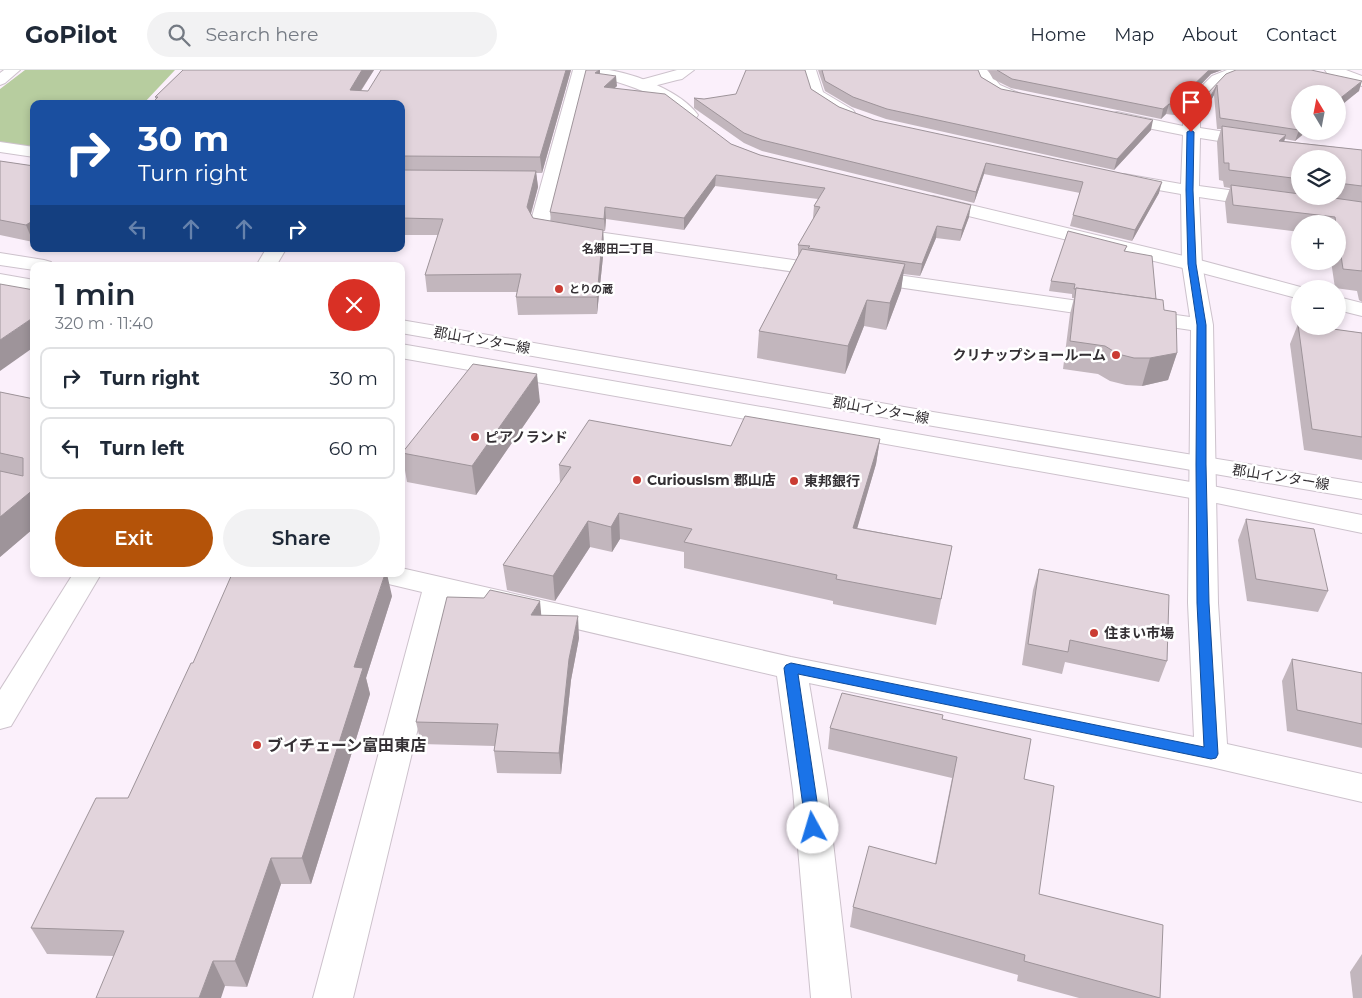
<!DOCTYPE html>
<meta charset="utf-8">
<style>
body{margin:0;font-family:Montserrat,"Noto Sans JP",sans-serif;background:#f2f2f3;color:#1f2937;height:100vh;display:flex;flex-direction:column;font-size:19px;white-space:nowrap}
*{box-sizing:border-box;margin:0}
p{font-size:16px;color:#747a83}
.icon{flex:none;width:28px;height:28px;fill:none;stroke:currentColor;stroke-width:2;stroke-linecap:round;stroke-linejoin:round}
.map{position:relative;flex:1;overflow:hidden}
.drawer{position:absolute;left:30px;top:192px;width:375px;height:315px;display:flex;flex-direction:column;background:#fff;border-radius:10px;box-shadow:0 2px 8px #0003}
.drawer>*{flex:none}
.top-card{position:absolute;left:30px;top:30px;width:375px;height:152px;border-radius:10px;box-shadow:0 2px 8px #0003;background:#1a4fa0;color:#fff;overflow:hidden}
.needle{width:32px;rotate:350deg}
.fabs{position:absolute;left:1291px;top:15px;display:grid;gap:10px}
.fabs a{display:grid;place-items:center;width:55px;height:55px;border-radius:50%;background:#fff;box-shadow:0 2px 8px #0003;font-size:25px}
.pin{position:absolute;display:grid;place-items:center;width:42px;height:42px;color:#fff;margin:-51px -21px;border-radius:50% 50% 50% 0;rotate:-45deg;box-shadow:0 0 5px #0007}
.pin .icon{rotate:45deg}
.me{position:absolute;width:55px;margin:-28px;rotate:354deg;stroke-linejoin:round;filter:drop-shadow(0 0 4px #0008)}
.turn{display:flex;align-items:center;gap:18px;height:105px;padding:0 25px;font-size:22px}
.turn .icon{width:65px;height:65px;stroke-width:2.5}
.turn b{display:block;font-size:35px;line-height:42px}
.lanes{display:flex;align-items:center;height:48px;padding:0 25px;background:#0003;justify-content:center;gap:25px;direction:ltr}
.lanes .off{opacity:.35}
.round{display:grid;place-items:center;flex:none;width:52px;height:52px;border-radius:26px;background:#f2f2f3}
.summary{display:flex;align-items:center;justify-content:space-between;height:85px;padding:0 25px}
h1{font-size:30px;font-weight:600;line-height:38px}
.action{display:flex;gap:10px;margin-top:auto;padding:10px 25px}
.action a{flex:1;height:58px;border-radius:30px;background:#b45309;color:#fff;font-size:20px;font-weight:600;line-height:58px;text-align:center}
.action a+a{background:#f2f2f3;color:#1f2937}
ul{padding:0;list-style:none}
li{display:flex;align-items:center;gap:15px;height:62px;margin:0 10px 8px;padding:0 15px;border:2px solid #e0e1e3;border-radius:10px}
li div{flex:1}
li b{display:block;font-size:19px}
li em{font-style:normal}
header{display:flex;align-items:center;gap:30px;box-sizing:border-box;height:70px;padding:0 25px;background:#fff;border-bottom:1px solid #e0e1e3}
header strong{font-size:24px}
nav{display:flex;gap:28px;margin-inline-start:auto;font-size:18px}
.search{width:350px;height:45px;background:#f2f2f3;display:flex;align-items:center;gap:12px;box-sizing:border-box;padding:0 18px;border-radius:28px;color:#747a83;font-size:19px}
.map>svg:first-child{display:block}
.green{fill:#b7cd9f}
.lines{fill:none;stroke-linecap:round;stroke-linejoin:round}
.minor-casing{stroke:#cdc2cc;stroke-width:2}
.tertiary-casing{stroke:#cdc2cc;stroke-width:2}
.minor{fill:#fff;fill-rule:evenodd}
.tertiary{fill:#fff;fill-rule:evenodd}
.wall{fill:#c2b6bd;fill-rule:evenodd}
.shaded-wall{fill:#9e949a}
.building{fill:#e2d4dc;stroke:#9e949a}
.route{fill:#1a73e8;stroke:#114b97}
.poi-dot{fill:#ca3c33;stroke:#fff;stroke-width:2}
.labels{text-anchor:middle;stroke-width:5;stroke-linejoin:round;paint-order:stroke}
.far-poi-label{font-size:11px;font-weight:bold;fill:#343034;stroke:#fff;text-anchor:start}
.far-neighbourhood-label{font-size:12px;font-weight:bold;fill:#343034;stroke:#fff}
.street-label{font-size:14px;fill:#343034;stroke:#fff}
.poi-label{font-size:14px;font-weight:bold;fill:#343034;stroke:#fff;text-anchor:start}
.near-poi-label{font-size:16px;font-weight:bold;fill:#343034;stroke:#fff;text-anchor:start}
</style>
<header>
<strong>GoPilot</strong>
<div class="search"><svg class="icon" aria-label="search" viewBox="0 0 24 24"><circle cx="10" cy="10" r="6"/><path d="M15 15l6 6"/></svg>Search here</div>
<nav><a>Home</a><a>Map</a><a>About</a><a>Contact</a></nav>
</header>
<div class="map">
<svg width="1362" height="928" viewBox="0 0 1362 928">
<rect width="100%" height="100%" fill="#fbf0fb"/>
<path class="green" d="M25,0H175L143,34H34V77L0,72V19Z"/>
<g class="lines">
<defs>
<g id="minor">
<path d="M4,0H20L5,13L0,15V3Z"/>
<path d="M573,0H587L549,155L1190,247L1182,194L1181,124L1124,114L1118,113L1115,109L1118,105L1124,104L1181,114L1183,65L1117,52L1111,50L1109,47L1111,44L1117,42L1183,56L1184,34L1212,6L1227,0H1247L1245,3L1222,12L1200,35V58L1257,67L1263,68L1265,72L1263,76L1257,77L1200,68L1199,116L1265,125L1271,127L1274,131L1271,135L1265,137L1199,127L1202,194L1213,255L1218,533L1227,674L1362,704V732L1211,697L809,613L827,720L851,928H811L793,720L777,606L449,529L353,928H313L422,522L376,511L372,504H401V498L791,587L1194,667L1188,533L1191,260L536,164L530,154Z"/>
<path d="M677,0H694L682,9L677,10L642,19L637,17L634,14L637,11Z"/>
<path d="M802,0H816L823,22L853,40L855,43L853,46H841L811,27Z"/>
<path d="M973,0H987L1000,15L1021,24L1024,27L1021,30C1000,36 981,17 973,0Z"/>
<path d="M1325,0H1346L1362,6V16L1327,3Z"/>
<path d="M0,72L34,77V87L0,82Z"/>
</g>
<g id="tertiary">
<path d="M586,0C593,0 602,0 609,0C636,4 682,22 698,45L696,48C682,52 673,38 662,31C639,17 613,11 588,3Z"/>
<path d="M933,126L1192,188L1308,219H1300V229L1187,199L927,136L924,132L927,128Z"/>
<path d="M266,179H286L276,196H256Z"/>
<path d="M0,183L44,190L51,192L54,196H34V200L0,195Z"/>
<path d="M0,204L34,210V222L0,216Z"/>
<path d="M1338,227L1362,233V246L1338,240Z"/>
<path d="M401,250L933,342L1362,413V429L933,356L401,263Z"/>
<path d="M401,274L1202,414L1362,445V463L1202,430L401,288Z"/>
<path d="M73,504H101L11,656L0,659V620Z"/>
</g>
</defs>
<use href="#minor" class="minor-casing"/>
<use href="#tertiary" class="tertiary-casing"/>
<use href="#minor" class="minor"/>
<use href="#tertiary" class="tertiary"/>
</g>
<g class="wall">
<path d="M183,0H374L361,21H368L571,0L542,103H536L538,117L531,144L533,148L551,151L550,142L600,0V4L617,16L614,18L731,74L760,85L969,147L960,171L936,168L920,206L903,204L901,220L886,260L864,256L845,304L757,288L759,261L798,186V175L814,148H813L814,136L818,129L715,116L684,160L606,149L605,161H603L604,177L597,244L518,245L516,227L517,222H427L425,205L438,165H401V34L156,29L155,27Z"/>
<path d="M818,0H978L981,7L1001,19L1151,60L1114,100L886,49L852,37L825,21Z"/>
<path d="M988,0H1222L1211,4L1185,31L1182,46L1166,44L1161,49L1011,18L993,9Z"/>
<path d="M1236,0L1359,21L1300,61H1307L1295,71L1285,69L1284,71L1362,80V232L1359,230L1357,221L1335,218L1331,191H1338V154H1300V162L1227,153L1225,132L1230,118L1224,117L1223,111L1219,110L1217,72L1221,59H1217L1214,25L1202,46V36L1205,26ZM1300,89H1338V126H1300Z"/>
<path d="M811,19L839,37L874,50L1159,123L1132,171L1070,156L1073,145L1080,123L984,104L974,133L762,81L744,73L694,38V28L704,29Z"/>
<path d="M0,91L34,96V171L33,172L0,165Z"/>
<path d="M1127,176L1125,181L1164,240L1177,283L1168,310L1142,316L1126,315L1110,311L1098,304L1063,299L1070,244L1074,228H1072V224L1049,221L1051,211Z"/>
<path d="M1298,254L1362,263V390L1304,380L1290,274Z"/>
<path d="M0,322L34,329V458L0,487Z"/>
<path d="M540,332L476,425L407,412L402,383Z"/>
<path d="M880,369L876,394L857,458L952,476L936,555L833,534V531L684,498V482L620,469L612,482L590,477L555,531L507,520L503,495L560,413L559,395L731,376Z"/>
<path d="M1246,449L1328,521L1318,542L1247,531L1238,470Z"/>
<path d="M1039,499L1167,591L1159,612L1065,592L1062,604L1022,595L1033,520Z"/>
<path d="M392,526L366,608L370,624L311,814H281L247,917L225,916L114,886L47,884L31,858L128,728L193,593Z"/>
<path d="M541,545L579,568L571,610L561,704L497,703L494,681L495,676L421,674L416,652Z"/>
<path d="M1292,589L1362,603V678L1287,661L1282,611Z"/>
<path d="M942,649L1024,709L1039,824L1160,928H1079L1017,911L1018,905L850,857L853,837L935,794L952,708L828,679L830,658Z"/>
<path d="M1362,884V928H1353L1350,902Z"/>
</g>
<g class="shaded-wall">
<path d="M362,0H374L352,34L350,20Z"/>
<path d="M566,0H571L542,103L540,87Z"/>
<path d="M599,0H600V9L595,3Z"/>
<path d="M1209,0H1222L1211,4L1183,33L1185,23Z"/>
<path d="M616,6L617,16L605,27L604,17Z"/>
<path d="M1362,11L1359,21L1338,38V30Z"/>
<path d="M1217,15L1214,25L1202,46L1205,36Z"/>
<path d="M1169,34L1166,44L1161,49L1163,39Z"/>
<path d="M1153,50L1151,60L1114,100L1117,89Z"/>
<path d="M1300,59V61H1307L1295,71L1299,60Z"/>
<path d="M1286,65L1281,82L1279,71Z"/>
<path d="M986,93L984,104L974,133L976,122Z"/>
<path d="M536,101L538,117L528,154L527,137Z"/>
<path d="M716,105L715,116L684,160V148Z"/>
<path d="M1162,112L1159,123L1132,171L1135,160Z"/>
<path d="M971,135L969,147L960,171L962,160Z"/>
<path d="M605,137L606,149L605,161L604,149Z"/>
<path d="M34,150V171L33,172L26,155Z"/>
<path d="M937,156L936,168L920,206L922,194Z"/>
<path d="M603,160L604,177L597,244V227Z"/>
<path d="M905,194L901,220L886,260L890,233Z"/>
<path d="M867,230L864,256L845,304L848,276Z"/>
<path d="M34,247V277L0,301V270Z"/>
<path d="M1177,283L1168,310L1142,316L1150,288Z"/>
<path d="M537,304L540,332L476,425L472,396Z"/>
<path d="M880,369L876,394L850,483L853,458Z"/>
<path d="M34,419V458L0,487V447Z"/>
<path d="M619,443L620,469L612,482L611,457Z"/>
<path d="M588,451L590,477L555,531L553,506Z"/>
<path d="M385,504H387L392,526L366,608L370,624L311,814L302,788L354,597Z"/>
<path d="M540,531L542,553L531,545Z"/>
<path d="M578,546L579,568L571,610L561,704L559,683L569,589Z"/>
<path d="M271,788L281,814L247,917L235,891Z"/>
<path d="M213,891L225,916L221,928H199Z"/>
</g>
<g class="building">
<path d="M183,0H362L350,20L368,21L381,0H566L540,87L401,86V34H151L158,27H155Z"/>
<path d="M586,0H599L595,3L616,6L604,17L665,24L731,74L760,85L971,135L962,160L937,156L922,194L808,178L810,176L798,175L820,137L814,136L825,118L716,105L684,148L605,137L604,149L550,142Z"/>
<path d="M746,0H805L811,19L839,37L874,50L1162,112L1135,160L1073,145L1083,112L986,93L976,122L762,70L744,63L694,28L704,29L736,24Z"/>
<path d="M822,0H978L981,7L1001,19L1153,50L1117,89L887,39L853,27L825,11Z"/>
<path d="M997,0H1209L1185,23L1184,36L1169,34L1163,39L1012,9Z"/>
<path d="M1236,0H1311L1362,11L1338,30V24H1300V59L1299,60L1220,48L1217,15L1205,36V26L1226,4Z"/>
<path d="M1222,56L1286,65L1279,71L1362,80V116L1338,113V89H1300V109L1229,100V93H1224Z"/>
<path d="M0,91L34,96V150L26,155L0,150Z"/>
<path d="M401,100L536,101L527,137L533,148L603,160L597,227H516L521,204L425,205L443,149L401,148Z"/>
<path d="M1231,115L1300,124V126H1320L1362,132V201L1343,199L1338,165V154H1336L1335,147L1233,135Z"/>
<path d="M1068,161L1127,176L1124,181L1152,186L1156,229L1076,218V219H1074L1075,214L1051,211Z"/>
<path d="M802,179L905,194L890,233L867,230L848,276L759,261Z"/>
<path d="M0,214L34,220V247L0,270Z"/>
<path d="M1076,218L1163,230L1164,240L1176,242L1177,283L1150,288H1134L1118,284L1105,276L1070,271Z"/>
<path d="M1298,254L1300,255V256H1311L1362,263V367L1312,359Z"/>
<path d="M473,294L537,304L472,396L402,383Z"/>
<path d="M0,322L34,329V419L0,447V401L23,406V388L0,383Z"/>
<path d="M745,346L880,369L853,458L952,476L941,529L836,509L837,505L684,472L692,459L619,443L611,457L588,451L553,506L503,495L571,397L559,395L589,350L731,376Z"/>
<path d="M1246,449L1314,459L1328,521L1256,509Z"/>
<path d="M1039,499L1169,525L1167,591L1070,570L1068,582L1028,574Z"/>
<path d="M232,504H385L354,597L363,598L302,788H271L235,891H213L199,928H96L124,861L31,858L96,728H128L191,593H193Z"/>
<path d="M490,520L540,531L531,545L578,546L569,589L559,683L494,681L498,654L416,652L447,527L484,528Z"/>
<path d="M1292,589L1362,603V654L1297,640Z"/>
<path d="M842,623L943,645L942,649L1031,669L1024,709L1054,716L1039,824L1163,855L1160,928L1024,891L1025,885L853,837L869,776L936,794L957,687L830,658Z"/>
</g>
<path class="route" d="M1191,60L1194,62L1193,120L1196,194L1206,255V394L1209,533L1218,684L1216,688L1211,689L798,604L821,758L819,762L813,764L808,762L806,758L784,598L786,595L791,593L1204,677L1197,533L1196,394L1197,255L1188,194L1186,120L1187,62Z"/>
<g class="poi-dot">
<circle cx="559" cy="219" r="5"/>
<circle cx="1116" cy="285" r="5"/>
<circle cx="475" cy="367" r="5"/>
<circle cx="637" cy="410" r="5"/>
<circle cx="794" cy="411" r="5"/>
<circle cx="1094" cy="563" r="5"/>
<circle cx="257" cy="675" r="5"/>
</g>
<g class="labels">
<g class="far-poi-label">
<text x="569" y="223">とりの蔵</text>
</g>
<g class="far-neighbourhood-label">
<text x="618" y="183">名郷田二丁目</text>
</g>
<g class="street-label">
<text transform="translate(482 270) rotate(10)" y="5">郡山インター線</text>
<text transform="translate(881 340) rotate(10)" y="5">郡山インター線</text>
<text transform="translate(1281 407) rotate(9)" y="5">郡山インター線</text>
</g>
<g class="poi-label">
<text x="1106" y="290" text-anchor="end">クリナップショールーム</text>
<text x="485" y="372">ピアノランド</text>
<text x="647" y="415">CuriousIsm 郡山店</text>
<text x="804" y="416">東邦銀行</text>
<text x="1104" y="568">住まい市場</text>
</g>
<g class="near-poi-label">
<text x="267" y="681">ブイチェーン富田東店</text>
</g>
</g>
</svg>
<div class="fabs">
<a><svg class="needle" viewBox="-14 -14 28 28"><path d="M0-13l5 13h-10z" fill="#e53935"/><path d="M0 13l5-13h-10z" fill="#747a83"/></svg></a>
<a><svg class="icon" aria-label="layers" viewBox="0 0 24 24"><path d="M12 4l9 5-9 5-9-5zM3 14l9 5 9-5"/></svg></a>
<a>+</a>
<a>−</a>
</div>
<div class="pin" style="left:1191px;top:62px;background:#d93025"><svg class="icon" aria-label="arrive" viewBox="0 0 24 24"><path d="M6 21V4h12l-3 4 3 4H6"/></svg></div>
<svg class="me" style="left:813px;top:758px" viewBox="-20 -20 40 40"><circle r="19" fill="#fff"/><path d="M0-13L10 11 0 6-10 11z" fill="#1a73e8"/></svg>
<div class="top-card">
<div class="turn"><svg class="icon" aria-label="right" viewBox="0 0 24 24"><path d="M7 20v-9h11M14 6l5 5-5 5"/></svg><div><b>30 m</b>Turn right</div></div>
<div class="lanes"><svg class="icon off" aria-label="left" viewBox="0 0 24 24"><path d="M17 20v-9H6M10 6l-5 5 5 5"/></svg><svg class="icon off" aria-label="ahead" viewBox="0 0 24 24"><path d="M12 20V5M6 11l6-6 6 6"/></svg><svg class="icon off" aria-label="ahead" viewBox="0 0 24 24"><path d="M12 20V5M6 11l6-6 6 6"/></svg><svg class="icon" aria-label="right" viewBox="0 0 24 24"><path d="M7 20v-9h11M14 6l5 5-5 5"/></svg></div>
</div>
<section class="drawer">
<div class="summary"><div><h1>1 min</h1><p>320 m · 11:40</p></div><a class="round" style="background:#d93025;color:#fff"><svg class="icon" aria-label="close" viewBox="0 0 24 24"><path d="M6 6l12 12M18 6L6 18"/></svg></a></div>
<ul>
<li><svg class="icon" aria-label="right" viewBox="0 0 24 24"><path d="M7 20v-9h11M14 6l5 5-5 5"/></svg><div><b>Turn right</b></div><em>30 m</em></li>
<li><svg class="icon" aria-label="left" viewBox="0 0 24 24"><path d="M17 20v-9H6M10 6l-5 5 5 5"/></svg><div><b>Turn left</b></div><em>60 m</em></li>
</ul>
<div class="action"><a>Exit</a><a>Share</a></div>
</section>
</div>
